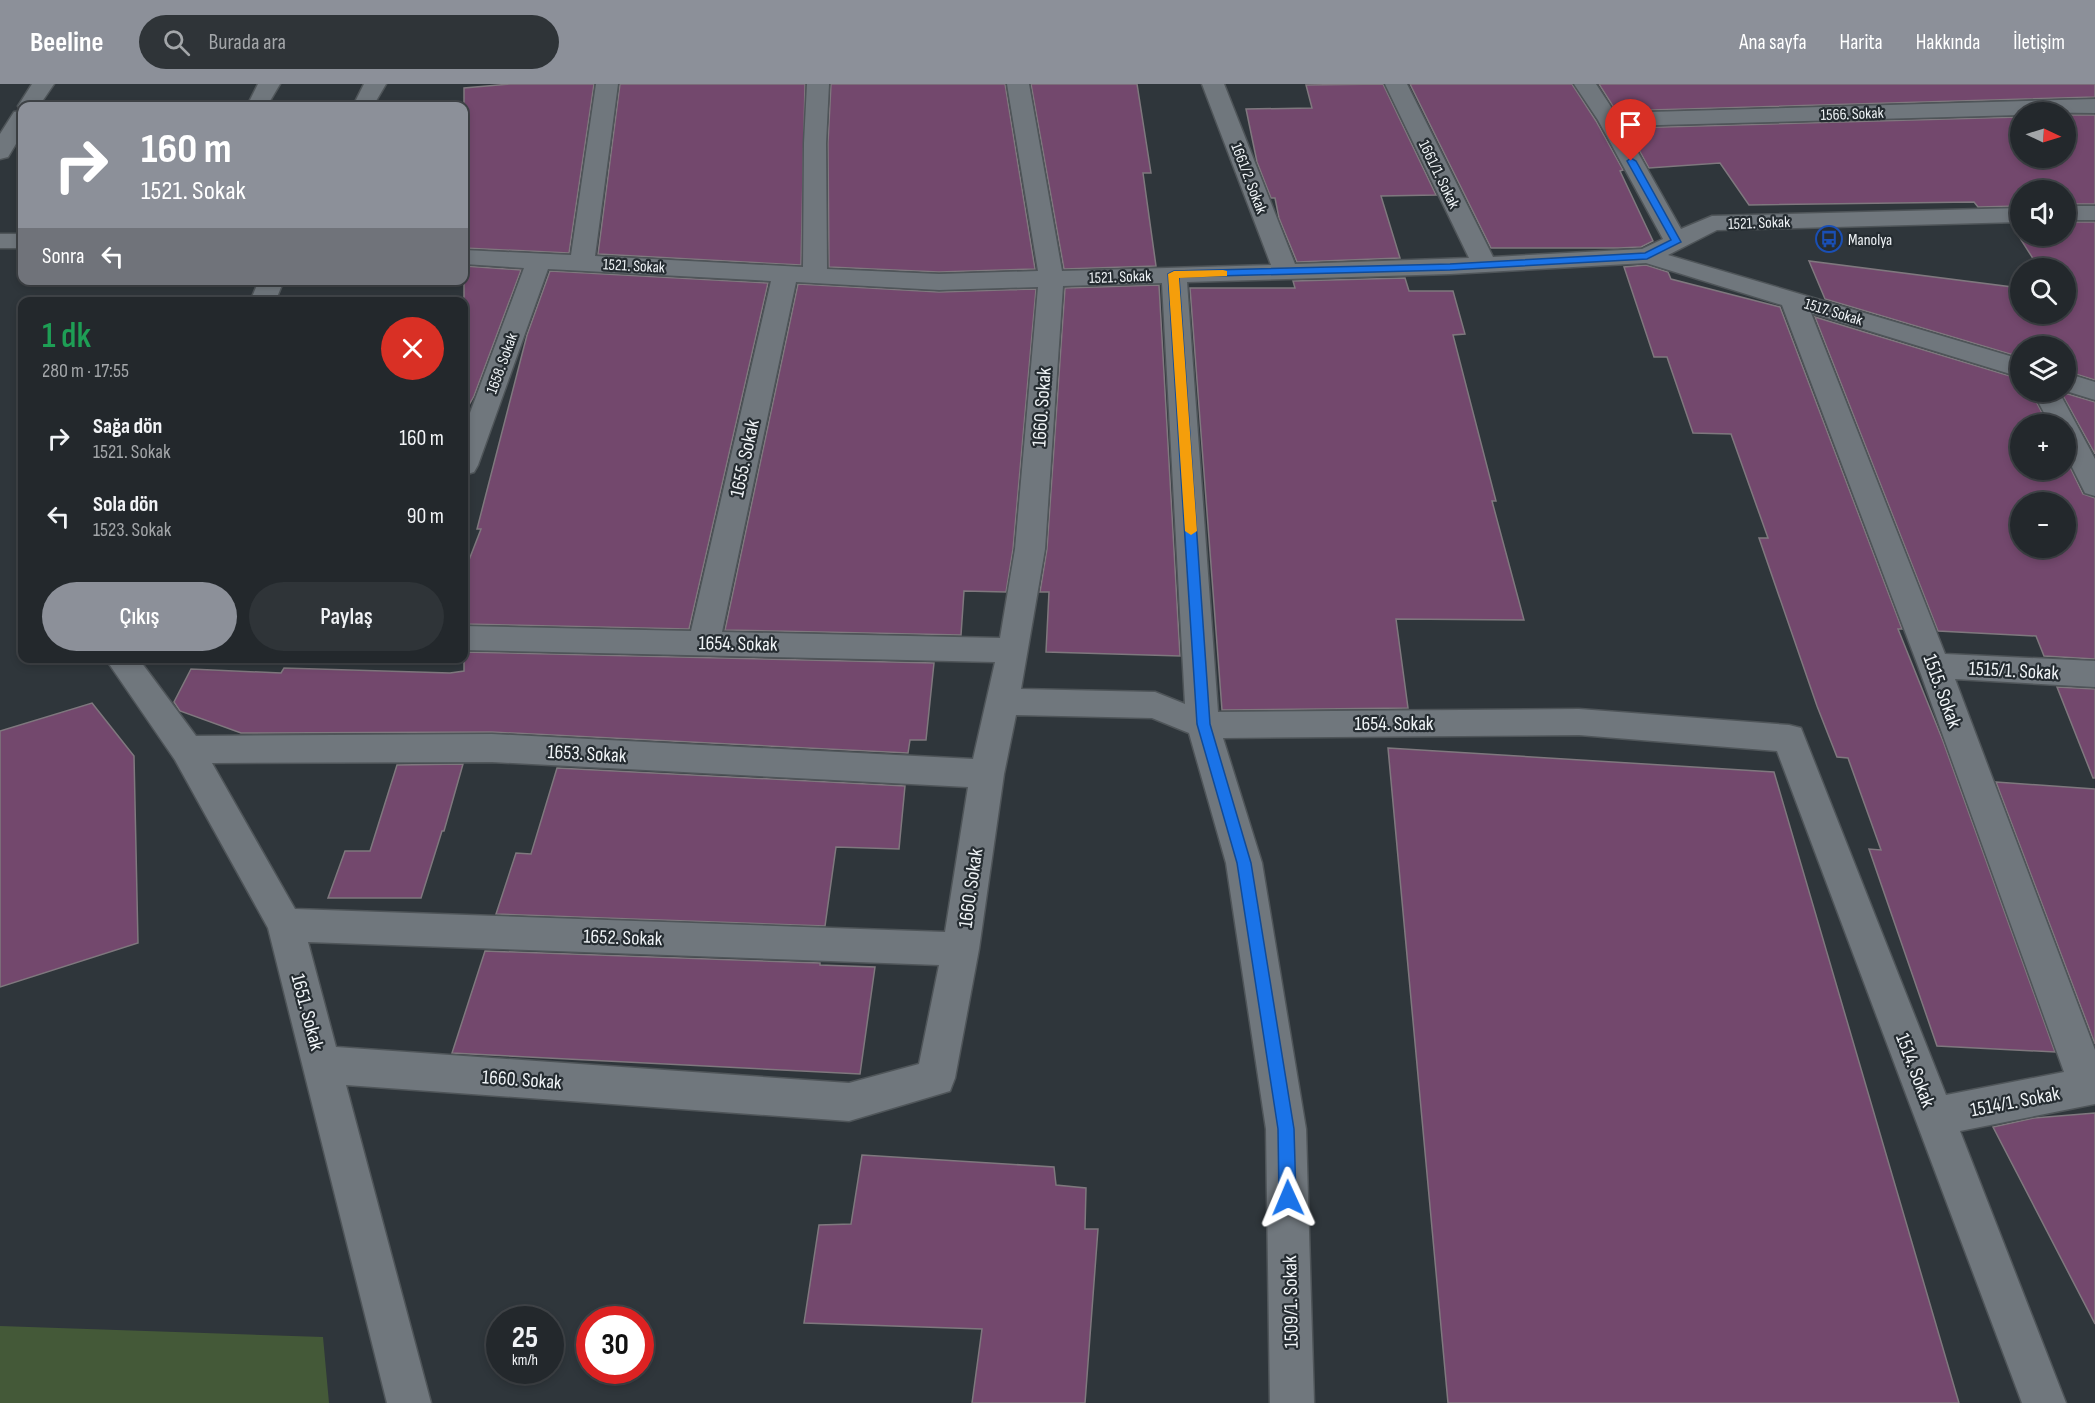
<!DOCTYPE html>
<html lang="tr">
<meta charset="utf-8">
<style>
body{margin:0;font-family:"Sofia Sans Condensed",sans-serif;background:#2f3438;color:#f1f3f6;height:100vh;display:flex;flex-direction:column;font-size:22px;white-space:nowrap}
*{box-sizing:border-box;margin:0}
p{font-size:20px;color:#a3a6a9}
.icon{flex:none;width:33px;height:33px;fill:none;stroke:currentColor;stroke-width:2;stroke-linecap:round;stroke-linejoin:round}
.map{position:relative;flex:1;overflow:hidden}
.side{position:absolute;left:18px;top:213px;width:450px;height:366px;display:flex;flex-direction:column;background:#23282c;border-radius:12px;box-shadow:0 3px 9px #0003,0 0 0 2px #404448}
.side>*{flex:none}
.banner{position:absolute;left:18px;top:18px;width:450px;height:183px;border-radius:12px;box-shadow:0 3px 9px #0003,0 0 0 2px #404448;background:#8c9099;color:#fff;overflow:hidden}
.needle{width:39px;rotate:94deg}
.buttons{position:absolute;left:2010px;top:18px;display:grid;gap:12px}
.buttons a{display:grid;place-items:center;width:66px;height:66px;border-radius:50%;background:#23282c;box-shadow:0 3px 9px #0003,0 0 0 2px #404448;font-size:30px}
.speed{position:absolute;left:486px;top:1222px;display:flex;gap:12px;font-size:30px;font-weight:700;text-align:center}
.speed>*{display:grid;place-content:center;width:78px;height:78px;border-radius:50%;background:#23282c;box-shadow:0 3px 9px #0003,0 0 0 2px #404448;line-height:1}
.speed small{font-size:15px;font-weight:400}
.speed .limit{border:9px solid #d22;background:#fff;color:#111}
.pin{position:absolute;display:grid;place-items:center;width:51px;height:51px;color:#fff;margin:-62px -26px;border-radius:50% 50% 50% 0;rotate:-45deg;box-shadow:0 0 6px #0007}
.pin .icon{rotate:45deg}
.me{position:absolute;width:66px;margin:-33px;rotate:359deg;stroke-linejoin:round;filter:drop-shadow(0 0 4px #0008)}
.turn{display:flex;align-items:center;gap:21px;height:126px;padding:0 24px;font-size:27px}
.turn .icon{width:78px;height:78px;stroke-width:2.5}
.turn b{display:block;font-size:42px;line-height:51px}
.then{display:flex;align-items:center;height:57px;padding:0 24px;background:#0003;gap:12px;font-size:22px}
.round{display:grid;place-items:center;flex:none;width:63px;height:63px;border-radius:32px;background:#2f3438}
.headline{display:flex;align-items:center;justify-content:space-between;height:102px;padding:0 24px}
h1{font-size:36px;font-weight:600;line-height:45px;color:#1e9e55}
.action{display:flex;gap:12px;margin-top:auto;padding:12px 24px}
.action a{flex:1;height:69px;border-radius:36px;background:#8c9099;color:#fff;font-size:24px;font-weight:600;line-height:69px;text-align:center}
.action a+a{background:#2f3438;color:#f1f3f6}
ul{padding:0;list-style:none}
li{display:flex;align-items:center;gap:18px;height:78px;padding:0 24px}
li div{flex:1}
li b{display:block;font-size:22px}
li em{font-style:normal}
header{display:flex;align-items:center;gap:36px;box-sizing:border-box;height:84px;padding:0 30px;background:#8c9099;color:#fff}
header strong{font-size:28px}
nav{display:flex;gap:33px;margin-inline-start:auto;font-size:21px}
.search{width:420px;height:54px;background:#2f3438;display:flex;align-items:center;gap:15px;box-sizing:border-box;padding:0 21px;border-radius:33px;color:#a3a6a9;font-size:22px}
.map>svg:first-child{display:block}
.green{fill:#445938}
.building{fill:#73486d;stroke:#7f787e;stroke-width:1.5;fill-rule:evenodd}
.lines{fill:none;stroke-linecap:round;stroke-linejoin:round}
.minor-casing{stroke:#4f5559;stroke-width:3}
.minor{fill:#70777d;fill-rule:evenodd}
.route{fill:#1a73e8;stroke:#114b97;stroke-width:1.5}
.slow{fill:#f59e0b}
.labels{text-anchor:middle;stroke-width:4.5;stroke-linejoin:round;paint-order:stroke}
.far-street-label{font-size:16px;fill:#f0f4f7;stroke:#252c31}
.far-poi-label{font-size:16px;fill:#f0f4f7;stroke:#252c31;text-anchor:start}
.street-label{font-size:20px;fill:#f0f4f7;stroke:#252c31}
</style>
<header>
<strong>Beeline</strong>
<div class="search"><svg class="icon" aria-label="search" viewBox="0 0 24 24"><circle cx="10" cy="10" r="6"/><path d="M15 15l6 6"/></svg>Burada ara</div>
<nav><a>Ana sayfa</a><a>Harita</a><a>Hakkında</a><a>İletişim</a></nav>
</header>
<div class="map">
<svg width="2095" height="1319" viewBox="0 0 2095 1319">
<rect width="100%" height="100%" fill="#2f363b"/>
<path class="green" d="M0,1242L323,1253L329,1319H0Z"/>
<g class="building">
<path d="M510,0H594L569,169L464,164V4Z"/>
<path d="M620,0H805L801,181L598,170Z"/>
<path d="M831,0H1005L1035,185L939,188L829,183L828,59Z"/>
<path d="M1031,0H1137L1151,89H1143L1156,182L1064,185Z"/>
<path d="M1383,0L1436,111L1381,112L1400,174L1297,178L1279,134L1275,114H1271L1257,78L1246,25L1312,24L1306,1Z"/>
<path d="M1410,0H1572L1596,37L1623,86L1620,87L1653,157L1641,163L1618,164H1491Z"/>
<path d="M1599,0H2095V13L1616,27Z"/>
<path d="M2066,31H2095V120H2066V106H2020V122L1978,123L1974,118L1749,121L1720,79L1649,84L1627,44L2020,33V74H2066Z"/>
<path d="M2066,138H2095V296L2066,287V262H2020V273L1825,215L1809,177L2020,204V230H2066V184H2039L2011,140H2020V152H2066Z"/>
<path d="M1646,181L1668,188L1671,195L1780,223L1902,545H1898L1943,657L2055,968L1937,962L1869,765L1881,766L1848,674L1837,673L1817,622L1759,454H1768L1731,350L1693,349L1667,273H1654L1624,183Z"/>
<path d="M464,182L521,186L474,312L464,330Z"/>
<path d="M550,187L768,199L689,545L464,540V489L481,445H477L527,251Z"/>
<path d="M1405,194L1409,207H1453L1465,250L1453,251L1496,417H1492L1524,536L1396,535L1408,624L1222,626L1190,204H1295L1293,197Z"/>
<path d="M798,200L939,208L1036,205L1013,465L1006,508L964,507L961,551L725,546Z"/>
<path d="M1159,201L1180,572L1046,568L1049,508H1040L1047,465L1065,204Z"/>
<path d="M1815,233L2020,295V308H2031L2048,340H2020V386H2066V375L2083,410L2095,414V575L2044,572L2036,552L1938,547ZM2020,418H2066V464H2020Z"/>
<path d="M2061,308L2095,318V370Z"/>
<path d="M464,568L934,579L926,656H910L908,669L492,648L241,649L180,627L174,618L191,585L281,589L284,584L450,589L464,587Z"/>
<path d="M2057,603L2095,605V694H2093Z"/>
<path d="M92,619L134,672L138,859L0,903V647Z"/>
<path d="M1388,664L1774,688L1959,1319H1448Z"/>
<path d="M463,680L444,747H442L421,814H328L345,767H370L397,681Z"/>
<path d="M557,684L905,702L899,765L836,763L825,842L496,830L516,769L531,770Z"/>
<path d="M1996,698L2095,705V960Z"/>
<path d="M485,867L820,879V881L875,883L860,990L452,969Z"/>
<path d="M2095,1029V1240L1993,1043L2034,1034Z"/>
<path d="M862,1071L1054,1083L1056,1101L1086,1104L1085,1145H1098L1085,1319H972L982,1245L804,1239L819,1141L851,1140Z"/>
</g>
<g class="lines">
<defs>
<g id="minor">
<path d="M32,0H54L39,22H22V50L8,73L0,75V50L14,28L21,27L18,22Z"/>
<path d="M258,0H280L267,22H247Z"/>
<path d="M364,0H386L373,22H353Z"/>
<path d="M596,0H618L595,172L803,183L804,59L807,0H829L826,59L827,185L939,190L1038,187L1007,0H1029L1062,187L1271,181L1202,0H1224L1295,180L1469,174L1385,0H1407L1493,173L1642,165L1663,155L1598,36L1574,0H1596L1615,29L2095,15V29L2020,28V31L1623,42L1681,145L1712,132L2020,124V138L1717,146L1668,171L2020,275V293L1811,229L1945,570L2095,577V603L1955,595L2095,966V1020L1960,1047L2066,1319H2022L1777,667L1579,651L1223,654L1262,779L1306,1045L1314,1319H1270L1266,1045L1226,779L1189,649L1152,634L1016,631L1004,690L979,865L955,994L950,1007L849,1037L346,1001L431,1319H387L268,844L175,676L105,574H138L196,652L492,650L973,675L995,578L464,566V542L691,547L771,197L548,185L478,381L474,388L464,391V345L524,184L464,180V166L571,171ZM1646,179L1782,221L1918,582L2064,988L1946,1011L1801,644L1789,641L1579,625L1218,628L1187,198L1450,190ZM796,198L939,206L1038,203L1015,465L1000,554L722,548ZM1162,199L1185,620L1155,608L1021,605L1045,465L1063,202ZM492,678L968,703L945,848L295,825L212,679ZM308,858L939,881L919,980L849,999L336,963Z"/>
<rect x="2066" y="122" width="29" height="14"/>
<rect x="0" y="150" width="22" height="14"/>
<path d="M259,196H284L275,218H250Z"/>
<path d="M2066,289L2095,298V316L2066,307Z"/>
<path d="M2033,308H2059L2095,375V412L2085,409L2066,371V340H2050Z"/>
</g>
</defs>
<use href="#minor" class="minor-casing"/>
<use href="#minor" class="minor"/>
</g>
<path class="route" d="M1631,74L1636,77L1681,158L1647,175L1450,186L1179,193L1210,640L1251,779L1294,1045L1296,1114L1294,1120L1288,1122L1282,1120L1279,1114L1278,1045L1237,779L1197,640L1168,190L1174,187L1450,180L1645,169L1671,156L1627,77Z"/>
<path class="slow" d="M1223,186L1227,187V192L1179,194L1197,447L1191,451L1185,447L1168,190L1174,187Z"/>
<defs>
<symbol id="bus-ring" viewBox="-11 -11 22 22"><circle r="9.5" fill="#252c31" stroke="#1a4fb4" stroke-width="1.5"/><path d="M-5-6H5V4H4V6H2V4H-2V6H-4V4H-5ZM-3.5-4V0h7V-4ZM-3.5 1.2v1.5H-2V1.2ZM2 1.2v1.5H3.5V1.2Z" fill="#1a4fb4"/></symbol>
</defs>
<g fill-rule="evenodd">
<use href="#bus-ring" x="1814" y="140" width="30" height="30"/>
</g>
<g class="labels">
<g class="far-street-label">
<text transform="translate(1852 29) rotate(-2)" y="6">1566. Sokak</text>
<text transform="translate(1440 90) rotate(64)" y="6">1661/1. Sokak</text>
<text transform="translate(1250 94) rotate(69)" y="6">1661/2. Sokak</text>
<text transform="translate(1759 138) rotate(-2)" y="6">1521. Sokak</text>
<text transform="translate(634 181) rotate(3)" y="6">1521. Sokak</text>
<text transform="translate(1120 192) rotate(-2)" y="6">1521. Sokak</text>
<text transform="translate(1834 227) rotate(17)" y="6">1517. Sokak</text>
<text transform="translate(501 279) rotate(-70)" y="6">1658. Sokak</text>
</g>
<g class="far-poi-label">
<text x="1848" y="161">Manolya</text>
</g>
<g class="street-label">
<text transform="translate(1041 323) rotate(-86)" y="7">1660. Sokak</text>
<text transform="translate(744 374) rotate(-78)" y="7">1655. Sokak</text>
<text transform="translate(738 559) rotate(1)" y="7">1654. Sokak</text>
<text transform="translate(2014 586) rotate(3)" y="7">1515/1. Sokak</text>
<text transform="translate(1943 607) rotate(70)" y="7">1515. Sokak</text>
<text x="1394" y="646">1654. Sokak</text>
<text transform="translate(587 669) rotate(3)" y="7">1653. Sokak</text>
<text transform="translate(970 804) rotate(-82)" y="7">1660. Sokak</text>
<text transform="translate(623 853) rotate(2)" y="7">1652. Sokak</text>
<text transform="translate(308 928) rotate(75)" y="7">1651. Sokak</text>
<text transform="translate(1916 986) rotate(69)" y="7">1514. Sokak</text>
<text transform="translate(522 995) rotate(4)" y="7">1660. Sokak</text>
<text transform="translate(2015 1017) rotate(-11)" y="7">1514/1. Sokak</text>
<text transform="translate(1290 1218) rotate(-91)" y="7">1509/1. Sokak</text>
</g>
</g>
</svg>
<div class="buttons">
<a><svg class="needle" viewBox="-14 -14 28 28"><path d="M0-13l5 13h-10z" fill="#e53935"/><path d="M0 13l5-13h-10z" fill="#a3a6a9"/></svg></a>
<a><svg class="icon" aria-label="sound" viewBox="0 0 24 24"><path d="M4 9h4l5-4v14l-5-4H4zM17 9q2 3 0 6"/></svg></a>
<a><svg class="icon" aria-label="search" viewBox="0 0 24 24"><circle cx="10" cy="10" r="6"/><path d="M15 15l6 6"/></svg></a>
<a><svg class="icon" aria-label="layers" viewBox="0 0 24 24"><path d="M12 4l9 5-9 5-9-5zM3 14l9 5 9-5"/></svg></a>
<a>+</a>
<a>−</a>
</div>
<div class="speed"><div>25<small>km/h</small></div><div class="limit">30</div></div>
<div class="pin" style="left:1631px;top:77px;background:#d93025"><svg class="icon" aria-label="arrive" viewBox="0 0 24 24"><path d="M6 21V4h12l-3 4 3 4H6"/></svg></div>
<svg class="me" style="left:1288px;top:1114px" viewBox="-20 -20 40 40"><path d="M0-17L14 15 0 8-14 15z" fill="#1a73e8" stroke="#fff" stroke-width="4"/></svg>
<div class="banner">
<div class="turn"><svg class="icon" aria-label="right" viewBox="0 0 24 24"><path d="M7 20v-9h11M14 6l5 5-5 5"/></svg><div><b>160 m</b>1521. Sokak</div></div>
<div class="then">Sonra<svg class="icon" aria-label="left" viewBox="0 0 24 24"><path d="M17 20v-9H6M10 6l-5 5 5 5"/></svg></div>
</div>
<section class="side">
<div class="headline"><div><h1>1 dk</h1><p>280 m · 17:55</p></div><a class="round" style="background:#d93025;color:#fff"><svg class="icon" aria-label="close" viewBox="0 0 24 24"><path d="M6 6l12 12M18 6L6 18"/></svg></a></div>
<ul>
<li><svg class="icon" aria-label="right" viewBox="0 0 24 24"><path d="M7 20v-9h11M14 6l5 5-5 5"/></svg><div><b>Sağa dön</b><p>1521. Sokak</p></div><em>160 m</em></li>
<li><svg class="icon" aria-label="left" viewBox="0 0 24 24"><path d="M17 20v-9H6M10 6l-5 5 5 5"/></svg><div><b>Sola dön</b><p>1523. Sokak</p></div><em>90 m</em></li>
</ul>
<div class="action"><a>Çıkış</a><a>Paylaş</a></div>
</section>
</div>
